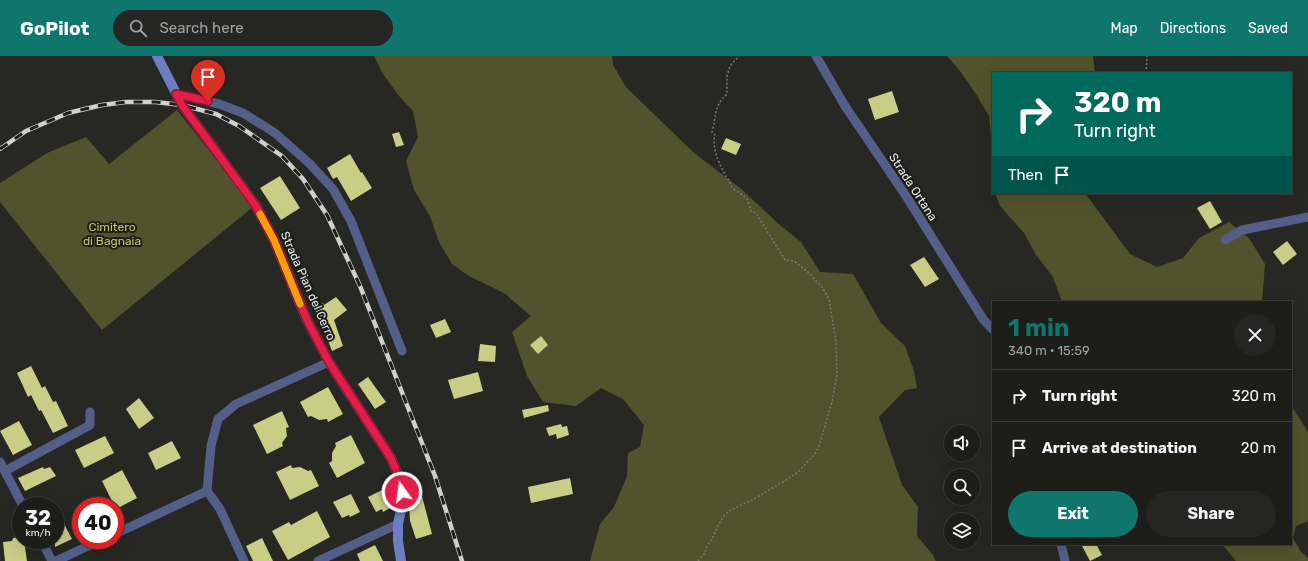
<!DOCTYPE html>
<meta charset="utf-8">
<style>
body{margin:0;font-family:Rubik,sans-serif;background:#252623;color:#f1f3f6;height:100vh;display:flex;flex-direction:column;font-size:15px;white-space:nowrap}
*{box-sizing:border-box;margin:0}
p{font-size:13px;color:#a0a2a2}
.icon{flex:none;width:22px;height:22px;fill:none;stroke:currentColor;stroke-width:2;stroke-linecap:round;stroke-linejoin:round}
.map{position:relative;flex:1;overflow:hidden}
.sheet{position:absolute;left:992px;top:245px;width:300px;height:244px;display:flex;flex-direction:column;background:#1d1d1a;border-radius:0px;box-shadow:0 4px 16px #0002,0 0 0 1px #3b3b39}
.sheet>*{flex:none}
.banner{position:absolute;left:992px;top:16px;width:300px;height:122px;border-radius:0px;box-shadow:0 4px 16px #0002,0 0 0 1px #3b3b39;background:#00695c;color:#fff;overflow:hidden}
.buttons{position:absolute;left:944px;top:369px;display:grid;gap:8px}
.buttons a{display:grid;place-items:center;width:36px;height:36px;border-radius:50%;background:#1d1d1a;box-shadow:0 4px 16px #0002,0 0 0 1px #3b3b39;font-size:20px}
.speed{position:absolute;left:12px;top:441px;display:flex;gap:8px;font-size:20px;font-weight:700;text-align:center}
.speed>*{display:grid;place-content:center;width:52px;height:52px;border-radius:50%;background:#1d1d1a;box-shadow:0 4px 16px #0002,0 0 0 1px #3b3b39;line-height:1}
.speed small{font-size:10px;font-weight:400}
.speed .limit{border:6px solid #d22;background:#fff;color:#111}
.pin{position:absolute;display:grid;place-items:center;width:34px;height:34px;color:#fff;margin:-41px -17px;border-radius:50% 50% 50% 0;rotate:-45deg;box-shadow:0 0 4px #0007}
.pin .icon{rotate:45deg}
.me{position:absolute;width:44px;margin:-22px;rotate:346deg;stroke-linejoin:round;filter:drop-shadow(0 0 3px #0008)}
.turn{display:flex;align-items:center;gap:14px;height:84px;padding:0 16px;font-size:18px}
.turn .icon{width:52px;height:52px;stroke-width:2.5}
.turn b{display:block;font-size:28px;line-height:34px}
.then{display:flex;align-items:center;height:38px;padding:0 16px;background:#0003;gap:8px;font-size:15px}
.round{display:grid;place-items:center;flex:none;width:42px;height:42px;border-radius:21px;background:#252623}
.overview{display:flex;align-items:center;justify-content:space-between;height:68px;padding:0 16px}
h1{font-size:24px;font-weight:700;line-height:30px;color:#0f766e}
.button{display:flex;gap:8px;margin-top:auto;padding:8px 16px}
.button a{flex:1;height:46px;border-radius:24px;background:#0f766e;color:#fff;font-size:16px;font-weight:700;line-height:46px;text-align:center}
.button a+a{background:#252623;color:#f1f3f6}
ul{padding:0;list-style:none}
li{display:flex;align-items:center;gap:12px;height:52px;padding:0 16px;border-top:1px solid #3b3b39}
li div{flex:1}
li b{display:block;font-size:15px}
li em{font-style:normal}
header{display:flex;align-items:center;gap:24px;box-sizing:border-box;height:56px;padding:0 20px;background:#0f766e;color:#fff}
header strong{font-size:19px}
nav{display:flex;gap:22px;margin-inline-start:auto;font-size:14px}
.search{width:280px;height:36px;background:#252623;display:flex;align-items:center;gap:10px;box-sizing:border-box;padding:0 14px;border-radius:22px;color:#a0a2a2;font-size:15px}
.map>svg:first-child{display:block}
.green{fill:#51532c}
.building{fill:#c9cd86}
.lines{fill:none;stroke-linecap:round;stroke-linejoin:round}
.path{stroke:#787874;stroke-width:1.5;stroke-dasharray:2 2;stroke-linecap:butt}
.street{stroke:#535f89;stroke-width:9}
.secondary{stroke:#6c7ec1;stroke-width:10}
.rail-casing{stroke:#cfd0cc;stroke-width:4.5}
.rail{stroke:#1d1e1a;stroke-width:3;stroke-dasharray:9;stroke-linecap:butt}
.route-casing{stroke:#92132f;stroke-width:10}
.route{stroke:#e11d48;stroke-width:7}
.slow{stroke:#f59e0b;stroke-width:7}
.labels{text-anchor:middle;stroke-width:4;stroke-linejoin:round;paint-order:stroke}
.street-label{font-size:12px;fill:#e8e9e6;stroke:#1d1e1a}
.park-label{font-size:12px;fill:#c3c865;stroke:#1d1e1a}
</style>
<header>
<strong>GoPilot</strong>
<div class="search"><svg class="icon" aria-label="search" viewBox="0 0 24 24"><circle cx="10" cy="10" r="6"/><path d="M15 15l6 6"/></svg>Search here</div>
<nav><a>Map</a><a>Directions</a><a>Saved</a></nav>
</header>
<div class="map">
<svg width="1308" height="505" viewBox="0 0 1308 505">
<rect width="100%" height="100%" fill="#272723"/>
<g class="green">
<path d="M374,0H612L613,9L626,31L693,96L740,132L781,170L801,186L820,216L853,218L881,267L905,290L914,315L917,332L905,334L879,361L902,429L918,451L917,480L933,499L936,505H590L600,468L614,451L627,420L628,397L640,391L644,369L623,343L601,332L576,350L543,346L527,320L512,276L531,260L504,237L469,220L452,208L439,186L430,160L414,134L406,105L418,81L413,55L399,40L383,18Z"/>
<path d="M947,0H1093L1095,17H993V132L991,128L993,103L989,60L976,38L960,15Z"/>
<path d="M177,54L253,151L102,274L0,146V127L47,97L86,81L109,108Z"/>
<path d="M995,137H1085L1130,198L1157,211L1183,202L1199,182L1229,166L1249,182L1265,208L1262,246H1062L1053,221L1036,199L1024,177L1000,150Z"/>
<path d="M1291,349L1308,376V465L1296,470L1293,482L1301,496L1308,502V505H1236L1222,488H1291Z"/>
</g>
<g class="building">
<path d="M892,35L899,56L875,64L868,43Z"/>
<path d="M399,76L404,89L396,91L392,78Z"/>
<path d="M726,82L741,88L736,99L721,93Z"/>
<path d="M350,98L361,117L362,116L372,132L351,145L337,121L333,123L327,112Z"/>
<path d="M280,120L300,152L281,164L260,132Z"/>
<path d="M1210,145L1222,166L1210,173L1197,152Z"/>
<path d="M1287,185L1297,198L1283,209L1273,196Z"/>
<path d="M924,201L939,223L925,231L910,209Z"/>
<path d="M336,241L347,254L334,264L343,290L332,295L322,269L314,252L323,247L324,249Z"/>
<path d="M445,263L451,276L436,282L430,269Z"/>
<path d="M541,280L548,289L538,298L530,289Z"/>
<path d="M480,288L496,290L495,306L478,305Z"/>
<path d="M31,310L42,332L45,330L53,346L56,345L68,370L53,377L41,354L39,355L31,339L28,341L17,317Z"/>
<path d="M478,316L483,335L454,343L448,324Z"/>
<path d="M368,321L386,346L375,353L358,328Z"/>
<path d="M328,331L343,358L328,366L327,363L319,364L311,360L308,361L300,346Z"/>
<path d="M139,342L154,362L139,373L126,353Z"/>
<path d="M548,349L549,355L524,362L522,354Z"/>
<path d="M282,355L289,371L286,372L287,380L282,387L283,390L267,398L253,369Z"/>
<path d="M19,365L32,389L13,399L0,375Z"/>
<path d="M561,368L562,371L567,370L569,379L557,383L556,378L549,380L546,372Z"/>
<path d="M351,379L365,407L337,422L329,407L332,405V397L336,390L335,387Z"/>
<path d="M105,380L114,397L84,412L75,394Z"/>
<path d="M172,385L181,402L156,414L148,397Z"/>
<path d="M291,409L292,412L300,411L308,415L311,414L319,430L290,444L276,416Z"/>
<path d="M43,411L44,413L50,411L56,420L25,435L18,422Z"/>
<path d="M122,414L137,442L116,453L102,425Z"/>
<path d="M570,422L573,438L531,447L528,431Z"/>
<path d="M419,429L432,478L416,483L410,465L408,433Z"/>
<path d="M384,433L392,451L383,456L382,453L376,456L368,441Z"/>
<path d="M351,438L360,456L350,461L349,459L342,462L333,446Z"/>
<path d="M317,455L330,481L288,504L272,475L289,466L291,469Z"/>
<path d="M62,464L72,483L55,491V468Z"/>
<path d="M21,481V484H24L27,505H5L3,486L12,485L13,482Z"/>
<path d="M262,482L273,505H253L246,490Z"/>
<path d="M1081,488H1096L1102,499L1090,505Z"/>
<path d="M375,489L383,505H360L357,498Z"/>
</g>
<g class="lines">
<g class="path">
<path d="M1146,17L1147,0"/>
<path d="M698,505L705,497L707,489L712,483L722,462L729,455L754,443L783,426L798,416L815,398L819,390L832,346L837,318L836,286L829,243L822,231L809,217L794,205L785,204L756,157L751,155C750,152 749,147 747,143C743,138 736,136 732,131C730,129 730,125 728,123C721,113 711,92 715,79L712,76C717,59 713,51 727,38V20L730,10L739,0"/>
</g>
<g class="street">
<path d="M816,0L845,50L906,140L983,263L993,274"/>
<path d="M176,38L219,48L243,57L275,77L310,108L333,133L351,165L402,295"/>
<path d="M1225,184L1242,174L1308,161"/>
<path d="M0,406L23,450"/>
<path d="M5,415L90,369V356"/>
<path d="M115,478L207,435"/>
<path d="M41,484L52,505"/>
<path d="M1061,488L1065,505"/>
<path d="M56,505L101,484"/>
<path d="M244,505L220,453L207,435L211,390L218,363L236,348L329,306"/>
<path d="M318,505L398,468"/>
</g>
<path class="secondary" d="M157,0L182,49L256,150L274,184L307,264L329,306L391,402L401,426L403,445L398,468V485L401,505"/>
<defs>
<path id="rail" d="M0,93L26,75L68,57L102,49L126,46H155L182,49L216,58L239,70L282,100L303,123L327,159L360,230L435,420L462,505"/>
</defs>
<use href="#rail" class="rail-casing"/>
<use href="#rail" class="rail"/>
</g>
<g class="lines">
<defs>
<path id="route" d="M208,45L176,38L182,49L256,150L274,184L307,264L329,306L391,402L401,426L402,436"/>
</defs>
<use href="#route" class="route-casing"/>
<use href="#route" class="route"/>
<path class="slow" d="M260,158L274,184L300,248"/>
</g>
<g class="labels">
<g class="street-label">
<text transform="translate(913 131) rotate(57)" y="4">Strada Ortana</text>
<text transform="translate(308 230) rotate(66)" y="4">Strada Pian del Cerro</text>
</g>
<g class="park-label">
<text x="112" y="175">Cimitero<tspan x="112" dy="14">di Bagnaia</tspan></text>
</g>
</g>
</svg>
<div class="buttons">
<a><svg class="icon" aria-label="sound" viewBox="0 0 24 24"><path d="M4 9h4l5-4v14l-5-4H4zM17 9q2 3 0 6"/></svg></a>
<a><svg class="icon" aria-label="search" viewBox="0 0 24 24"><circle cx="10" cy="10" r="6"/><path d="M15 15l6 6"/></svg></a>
<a><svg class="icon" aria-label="layers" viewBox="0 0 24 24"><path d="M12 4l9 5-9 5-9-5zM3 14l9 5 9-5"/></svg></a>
</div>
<div class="speed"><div>32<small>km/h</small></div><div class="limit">40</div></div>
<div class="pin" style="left:208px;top:45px;background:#d93025"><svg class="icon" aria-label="arrive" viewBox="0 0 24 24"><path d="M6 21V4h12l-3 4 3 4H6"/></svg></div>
<svg class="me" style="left:402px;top:436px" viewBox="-20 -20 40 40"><circle r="17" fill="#e11d48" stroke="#fff" stroke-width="3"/><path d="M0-11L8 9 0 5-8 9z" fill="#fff"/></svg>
<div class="banner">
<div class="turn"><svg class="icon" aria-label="right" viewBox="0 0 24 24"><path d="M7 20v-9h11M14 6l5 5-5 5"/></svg><div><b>320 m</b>Turn right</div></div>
<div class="then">Then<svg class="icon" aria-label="arrive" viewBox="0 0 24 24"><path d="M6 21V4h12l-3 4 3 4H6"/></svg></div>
</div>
<section class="sheet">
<div class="overview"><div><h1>1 min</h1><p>340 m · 15:59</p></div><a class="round"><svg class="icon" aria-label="close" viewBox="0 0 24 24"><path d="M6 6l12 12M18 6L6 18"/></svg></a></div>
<ul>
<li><svg class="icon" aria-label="right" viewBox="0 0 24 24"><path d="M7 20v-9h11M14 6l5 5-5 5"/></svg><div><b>Turn right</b></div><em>320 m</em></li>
<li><svg class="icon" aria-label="arrive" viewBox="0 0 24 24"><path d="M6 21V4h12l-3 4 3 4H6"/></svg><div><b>Arrive at destination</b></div><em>20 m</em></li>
</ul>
<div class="button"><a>Exit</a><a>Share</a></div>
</section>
</div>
